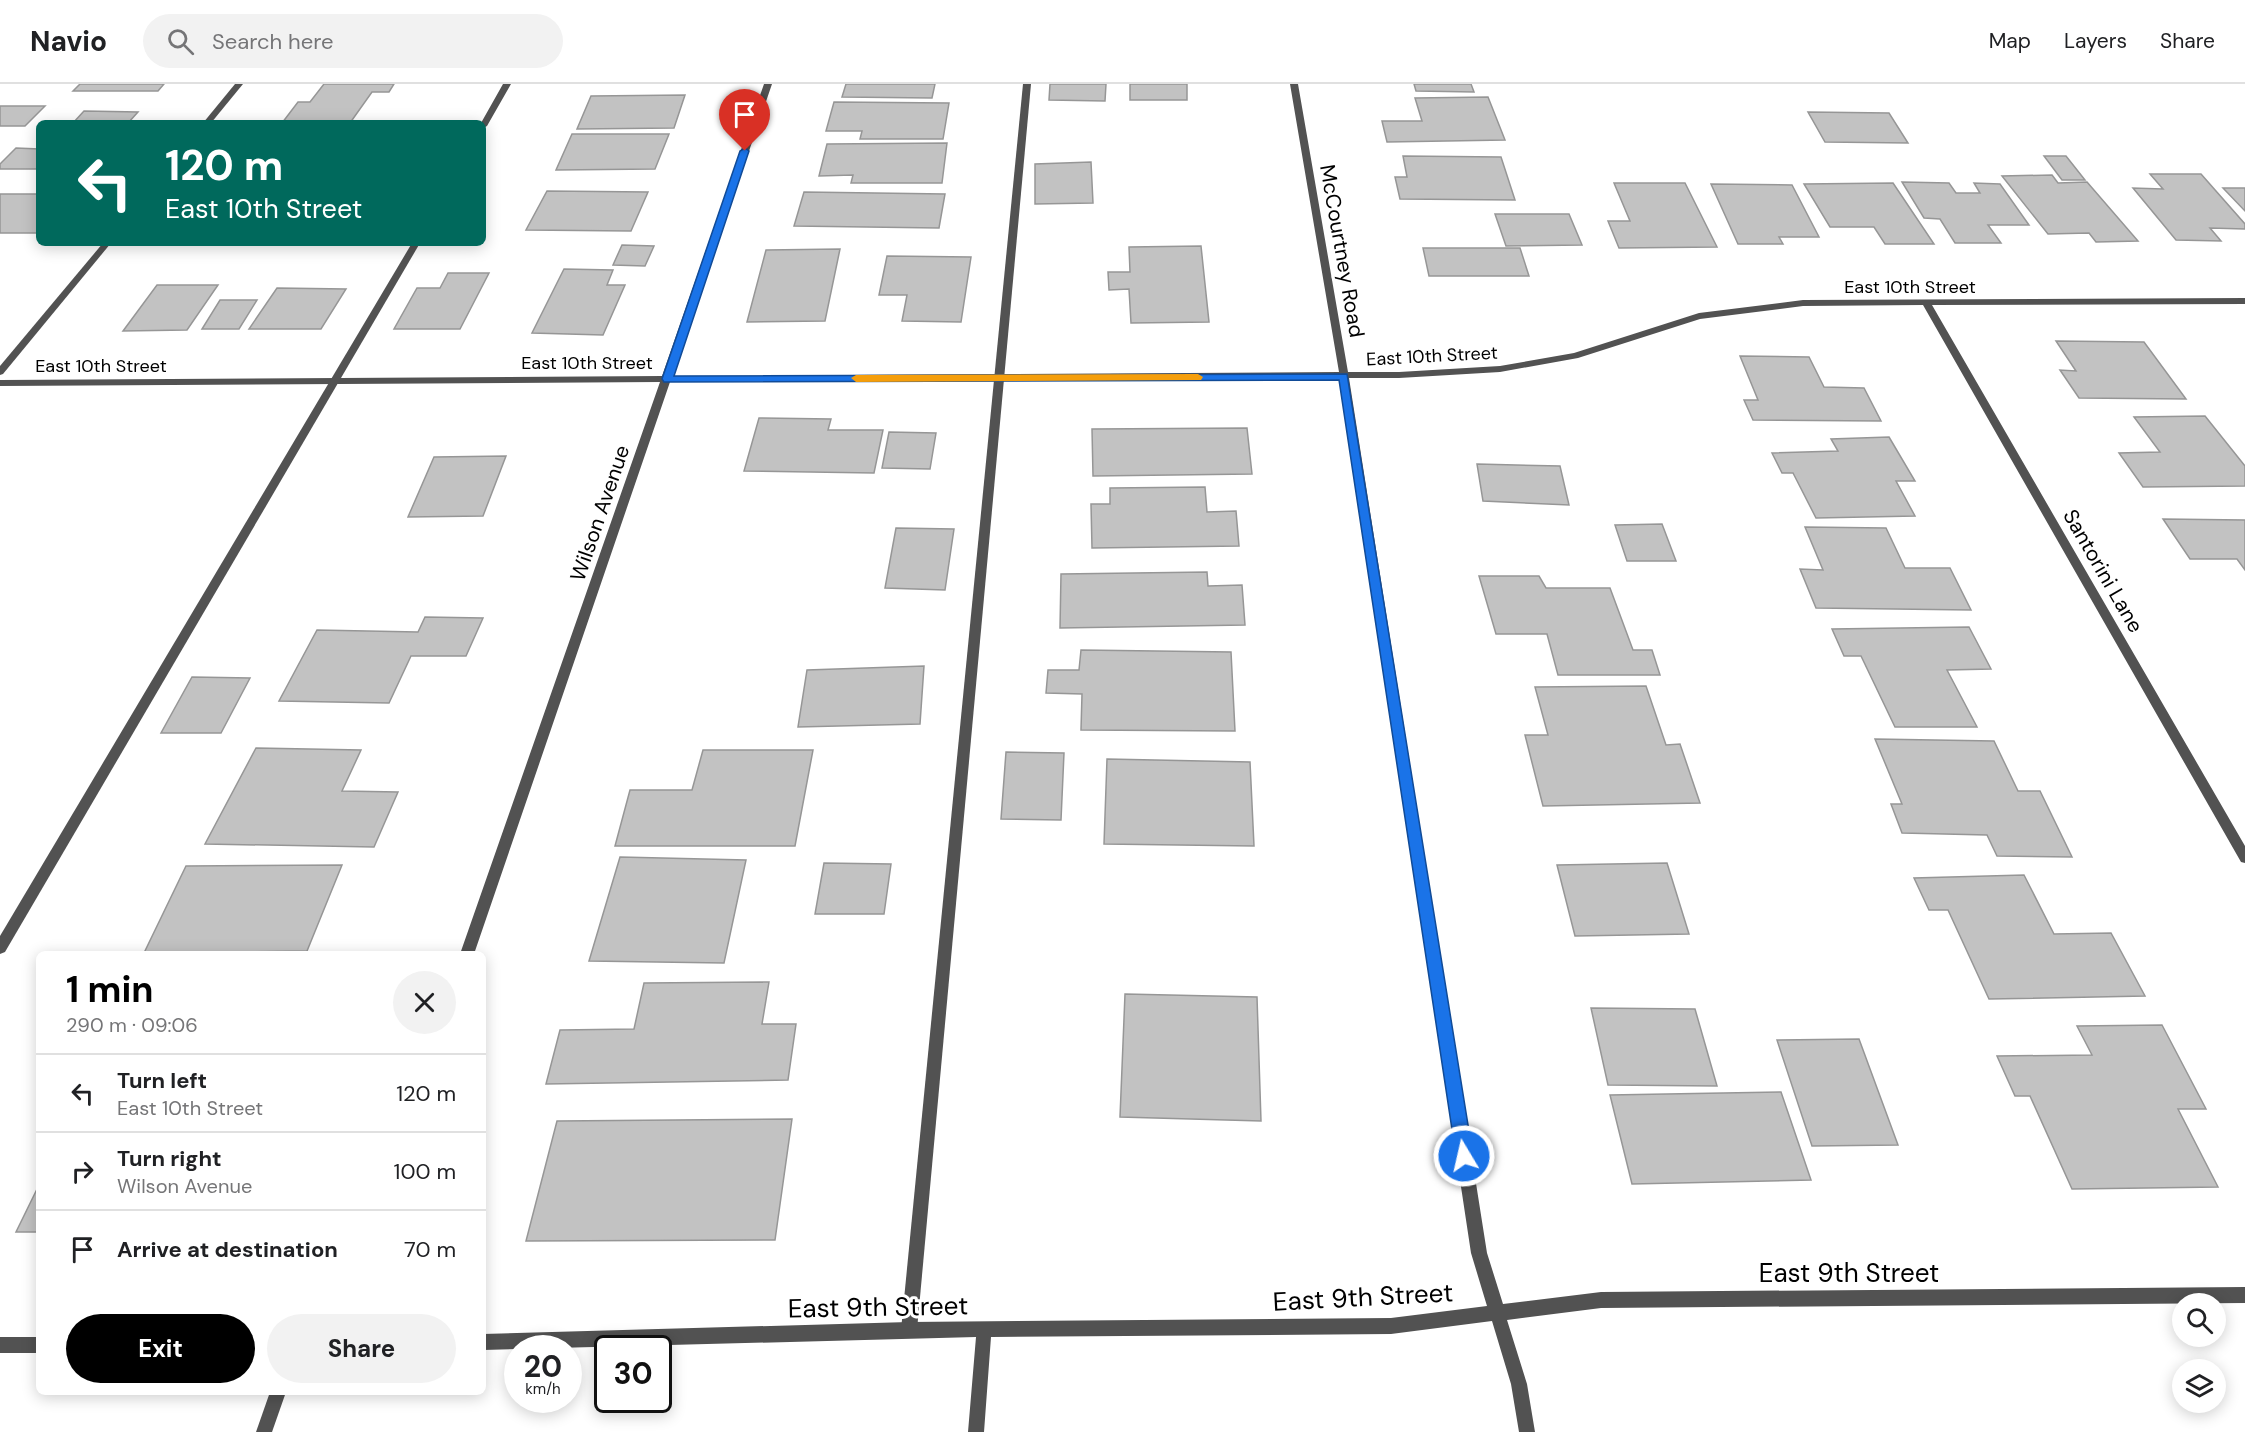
<!DOCTYPE html>
<meta charset="utf-8">
<style>
body{margin:0;font-family:"DM Sans",sans-serif;background:#f2f2f2;color:#202124;height:100vh;display:flex;flex-direction:column;font-size:22px;white-space:nowrap}
*{box-sizing:border-box;margin:0}
p{font-size:20px;color:#757577}
.icon{flex:none;width:33px;height:33px;fill:none;stroke:currentColor;stroke-width:2;stroke-linecap:round;stroke-linejoin:round}
.map{position:relative;flex:1;overflow:hidden}
.panel{position:absolute;left:36px;top:867px;width:450px;height:444px;display:flex;flex-direction:column;background:#fff;border-radius:9px;box-shadow:0 3px 15px #0003}
.panel>*{flex:none}
.banner{position:absolute;left:36px;top:36px;width:450px;height:126px;border-radius:9px;box-shadow:0 3px 15px #0003;background:#00695c;color:#fff;overflow:hidden}
.controls{position:absolute;left:2172px;top:1209px;display:grid;gap:12px}
.controls a{display:grid;place-items:center;width:54px;height:54px;border-radius:50%;background:#fff;box-shadow:0 3px 15px #0003;font-size:30px}
.speed{position:absolute;left:504px;top:1251px;display:flex;gap:12px;font-size:30px;font-weight:700;text-align:center}
.speed>*{display:grid;place-content:center;width:78px;height:78px;border-radius:50%;background:#fff;box-shadow:0 3px 15px #0003;line-height:1}
.speed small{font-size:15px;font-weight:400}
.speed .limit{border:3px solid #111;border-radius:9px;background:#fff;color:#111}
.pin{position:absolute;display:grid;place-items:center;width:51px;height:51px;color:#fff;margin:-62px -26px;border-radius:50% 50% 50% 0;rotate:-45deg;box-shadow:0 0 6px #0007}
.pin .icon{rotate:45deg}
.me{position:absolute;width:66px;margin:-33px;rotate:351deg;stroke-linejoin:round;filter:drop-shadow(0 0 4px #0008)}
.turn{display:flex;align-items:center;gap:21px;height:126px;padding:0 30px;font-size:27px}
.turn .icon{width:78px;height:78px;stroke-width:2.5}
.turn b{display:block;font-size:42px;line-height:51px}
.round{display:grid;place-items:center;flex:none;width:63px;height:63px;border-radius:32px;background:#f2f2f2}
.head{display:flex;align-items:center;justify-content:space-between;height:102px;padding:0 30px}
h1{font-size:36px;font-weight:700;line-height:45px;color:#000}
.cta{display:flex;gap:12px;margin-top:auto;padding:12px 30px}
.cta a{flex:1;height:69px;border-radius:36px;background:#000;color:#fff;font-size:24px;font-weight:700;line-height:69px;text-align:center}
.cta a+a{background:#f2f2f2;color:#202124}
ul{padding:0;list-style:none}
li{display:flex;align-items:center;gap:18px;height:78px;padding:0 30px;border-top:2px solid #e0e0e0}
li div{flex:1}
li b{display:block;font-size:22px}
li em{font-style:normal}
header{display:flex;align-items:center;gap:36px;box-sizing:border-box;height:84px;padding:0 30px;background:#fff;border-bottom:2px solid #e0e0e0}
header strong{font-size:28px}
nav{display:flex;gap:33px;margin-inline-start:auto;font-size:21px}
.search{width:420px;height:54px;background:#f2f2f2;display:flex;align-items:center;gap:15px;box-sizing:border-box;padding:0 21px;border-radius:33px;color:#757577;font-size:22px}
.map>svg:first-child{display:block}
.building{fill:#c2c2c2;stroke:#969696;stroke-width:1.5}
.lines{fill:none;stroke-linecap:round;stroke-linejoin:round}
.lane{fill:#525252;fill-rule:evenodd}
.street{fill:#525252;fill-rule:evenodd}
.route{fill:#1a73e8;stroke:#114b97;stroke-width:1.5}
.slow{fill:#f59e0b}
.labels{text-anchor:middle;stroke-width:6;stroke-linejoin:round;paint-order:stroke}
.far-street-label{font-size:18px;fill:#000;stroke:#fff}
.street-label{font-size:21px;fill:#000;stroke:#fff}
.near-street-label{font-size:26px;fill:#000;stroke:#fff}
</style>
<header>
<strong>Navio</strong>
<div class="search"><svg class="icon" aria-label="search" viewBox="0 0 24 24"><circle cx="10" cy="10" r="6"/><path d="M15 15l6 6"/></svg>Search here</div>
<nav><a>Map</a><a>Layers</a><a>Share</a></nav>
</header>
<div class="map">
<svg width="2245" height="1348" viewBox="0 0 2245 1348">
<rect width="100%" height="100%" fill="#fff"/>
<g class="building">
<path d="M80,0H164L158,7H73Z"/>
<path d="M324,0H394L389,8H372L350,39H282L298,18H310Z"/>
<path d="M846,0H935L932,14L842,13Z"/>
<path d="M1050,0H1106L1105,17L1049,16Z"/>
<rect x="1130" y="0" width="57" height="16"/>
<path d="M1414,0H1471L1474,8L1416,7Z"/>
<path d="M685,11L674,44L577,45L591,12Z"/>
<path d="M1488,13L1505,56L1387,58L1382,37H1422L1415,14Z"/>
<path d="M834,18L949,19L943,55H860L862,47H826Z"/>
<path d="M0,22H45L25,42H0Z"/>
<path d="M84,27L138,28L128,39H73Z"/>
<path d="M1808,28L1889,29L1908,59L1825,58Z"/>
<path d="M572,50H669L655,85L556,86Z"/>
<path d="M947,59L942,99H851L853,91L819,92L827,60Z"/>
<path d="M16,64L39,65V85H0V80Z"/>
<path d="M1403,72L1501,73L1515,116L1400,115L1395,93H1407Z"/>
<path d="M2044,72H2066L2085,96H2062Z"/>
<path d="M1091,78L1093,119L1035,120V80Z"/>
<path d="M2150,90H2201L2245,140V145L2210,144L2221,157L2176,156L2133,104L2163,105Z"/>
<path d="M2052,91L2058,99L2087,98L2138,157L2096,158L2089,149L2048,150L2002,92Z"/>
<path d="M1902,98L1949,99L1956,109H1980L1974,99L2000,100L2029,141H1988L2001,159H1955L1940,135L1924,134Z"/>
<path d="M1614,99H1685L1717,163L1619,164L1608,137H1630Z"/>
<path d="M1893,99L1934,160H1885L1874,143H1830L1804,100Z"/>
<path d="M1711,100L1792,101L1819,153H1779L1783,160H1738Z"/>
<path d="M2223,104H2245V127Z"/>
<path d="M547,107L648,108L631,147L526,146Z"/>
<path d="M804,108L945,110L939,144L794,142Z"/>
<rect x="0" y="110" width="39" height="39"/>
<path d="M1495,130H1569L1582,161L1506,162Z"/>
<path d="M622,161L654,162L645,182L613,181Z"/>
<path d="M1201,162L1209,238L1131,239L1129,205L1109,206L1108,188H1130L1129,163Z"/>
<path d="M1423,164H1520L1529,192H1429Z"/>
<path d="M840,165L825,237L747,238L766,166Z"/>
<path d="M887,172L971,173L961,238L902,237L907,211H879Z"/>
<path d="M564,185L613,186L607,201H625L603,251L532,249Z"/>
<path d="M448,189H489L460,245H394L417,204H440Z"/>
<path d="M157,201H218L187,246L123,247Z"/>
<path d="M277,204L346,205L321,245H249Z"/>
<path d="M220,216H257L239,245H202Z"/>
<path d="M2056,257L2144,258L2186,315L2079,314L2060,286L2076,287Z"/>
<path d="M1740,272L1809,273L1824,303L1864,304L1881,337L1753,336L1744,316H1758Z"/>
<path d="M2205,332L2245,382V402L2143,403L2119,369L2160,368L2134,333Z"/>
<path d="M759,334L831,335L828,346H883L874,389L744,387Z"/>
<path d="M1247,344L1252,390L1093,392L1092,345Z"/>
<path d="M889,348L936,349L930,385L882,384Z"/>
<path d="M1889,353L1915,397H1896L1915,432L1816,434L1793,389H1782L1772,369L1838,367L1831,355Z"/>
<path d="M506,372L483,432L408,433L434,373Z"/>
<path d="M1477,380L1560,382L1569,421L1483,417Z"/>
<path d="M1205,403L1207,428L1236,427L1239,462L1092,464L1091,420H1110V404Z"/>
<path d="M2163,435L2245,436V486L2237,475H2190Z"/>
<path d="M1662,440L1676,477H1627L1615,441Z"/>
<path d="M1805,443L1886,444L1905,484H1950L1971,526L1816,524L1800,485L1823,486Z"/>
<path d="M896,444L954,445L945,506L885,504Z"/>
<path d="M1207,488L1208,502L1242,501L1245,541L1060,544L1061,490Z"/>
<path d="M1479,492H1539L1546,504H1610L1633,566H1652L1660,591H1558L1547,550H1496Z"/>
<path d="M425,533L483,534L466,572H411L389,619L279,617L317,546L418,548Z"/>
<path d="M1969,543L1991,585L1947,586L1977,643H1895L1861,572H1844L1832,545Z"/>
<path d="M1081,566L1231,568L1235,647L1081,646L1082,610L1046,609L1048,586H1079Z"/>
<path d="M924,582L920,640L798,643L807,586Z"/>
<path d="M192,593L250,594L221,649H161Z"/>
<path d="M1646,602L1666,661L1680,660L1700,719L1543,722L1525,651H1548L1535,603Z"/>
<path d="M1875,655L1994,657L2018,707H2040L2072,773L1997,772L1987,751L1902,749L1891,720H1902Z"/>
<path d="M256,664L361,666L342,707L398,708L374,763L205,760Z"/>
<path d="M703,666H813L795,762H615L630,706H692Z"/>
<path d="M1006,668L1064,669L1061,736L1001,735Z"/>
<path d="M1107,675L1250,678L1254,762L1104,760Z"/>
<path d="M620,773L746,776L724,879L589,877Z"/>
<path d="M824,779L891,780L884,830H815Z"/>
<path d="M1667,779L1689,850L1575,852L1557,781Z"/>
<path d="M342,781L307,867L144,869L186,782Z"/>
<path d="M2024,791L2054,850L2111,849L2145,912L1989,915L1948,826H1929L1914,794Z"/>
<path d="M769,898L762,940H796L788,996L546,1000L560,946L634,945L644,899Z"/>
<path d="M1125,910L1257,913L1261,1037L1120,1033Z"/>
<path d="M1591,924L1695,925L1717,1002L1608,1001Z"/>
<path d="M2162,941L2206,1025H2178L2218,1103L2072,1105L2030,1012H2015L1997,972L2092,971L2077,942Z"/>
<path d="M1859,955L1898,1061L1812,1062L1777,956Z"/>
<path d="M1781,1008L1811,1096L1632,1100L1610,1011Z"/>
<path d="M792,1035L775,1156L526,1157L557,1037Z"/>
<path d="M39,1101V1148H16Z"/>
</g>
<g class="lines">
<g class="lane">
<path d="M503,0H511L487,42L483,44V39H481Z"/>
<path d="M1023,0H1031L917,1246L915,1252L909,1254L903,1252L901,1246Z"/>
<path d="M412,159H420L5,868L0,870V852Z"/>
<path d="M270,1308H286L272,1348H256Z"/>
</g>
<g class="street">
<path d="M235,0H243L211,39H203Z"/>
<path d="M764,0H772L672,292L1339,288L1290,0H1298L1348,288H1399L1500,282L1574,269L1699,229L1803,216L2245,214V220L1932,221L2245,762V779L2241,778L1923,221L1803,222L1700,235L1578,274L1500,288L1399,294H1349L1487,1169L1503,1220L1601,1208L2245,1203V1219L1601,1224L1507,1236L1527,1300L1535,1348H1519L1511,1300L1492,1237L1391,1250L991,1253L984,1348H968L976,1253L483,1266V1250L909,1238L1391,1234L1487,1222L1471,1169L1339,294L670,298L474,870H460L660,298L0,302V296L662,292Z"/>
<path d="M103,159H111L3,290L0,291V282Z"/>
<rect x="0" y="1253" width="39" height="16"/>
</g>
</g>
<path class="route" d="M745,64L749,67L674,292L1347,290L1473,1072L1470,1078L1464,1080L1458,1078L1456,1072L1339,296L664,298L662,295L740,67Z"/>
<path class="slow" d="M1198,290L1203,293L1201,296L856,298L851,294L856,291Z"/>
<g class="labels">
<g class="far-street-label">
<text x="1910" y="209">East 10th Street</text>
<text transform="translate(1432 272) rotate(-3)" y="6">East 10th Street</text>
<text x="587" y="285">East 10th Street</text>
<text x="101" y="288">East 10th Street</text>
</g>
<g class="street-label">
<text transform="translate(1342 167) rotate(80)" y="7">McCourtney Road</text>
<text transform="translate(600 429) rotate(-71)" y="7">Wilson Avenue</text>
<text transform="translate(2103 487) rotate(60)" y="7">Santorini Lane</text>
</g>
<g class="near-street-label">
<text x="1849" y="1198">East 9th Street</text>
<text transform="translate(1363 1213) rotate(-3)" y="9">East 9th Street</text>
<text transform="translate(878 1223) rotate(-1)" y="9">East 9th Street</text>
</g>
</g>
</svg>
<div class="controls">
<a><svg class="icon" aria-label="search" viewBox="0 0 24 24"><circle cx="10" cy="10" r="6"/><path d="M15 15l6 6"/></svg></a>
<a><svg class="icon" aria-label="layers" viewBox="0 0 24 24"><path d="M12 4l9 5-9 5-9-5zM3 14l9 5 9-5"/></svg></a>
</div>
<div class="speed"><div>20<small>km/h</small></div><div class="limit">30</div></div>
<div class="pin" style="left:745px;top:67px;background:#d93025"><svg class="icon" aria-label="arrive" viewBox="0 0 24 24"><path d="M6 21V4h12l-3 4 3 4H6"/></svg></div>
<svg class="me" style="left:1464px;top:1072px" viewBox="-20 -20 40 40"><circle r="17" fill="#1a73e8" stroke="#fff" stroke-width="3"/><path d="M0-11L8 9 0 5-8 9z" fill="#fff"/></svg>
<div class="banner">
<div class="turn"><svg class="icon" aria-label="left" viewBox="0 0 24 24"><path d="M17 20v-9H6M10 6l-5 5 5 5"/></svg><div><b>120 m</b>East 10th Street</div></div>
</div>
<section class="panel">
<div class="head"><div><h1>1 min</h1><p>290 m · 09:06</p></div><a class="round"><svg class="icon" aria-label="close" viewBox="0 0 24 24"><path d="M6 6l12 12M18 6L6 18"/></svg></a></div>
<ul>
<li><svg class="icon" aria-label="left" viewBox="0 0 24 24"><path d="M17 20v-9H6M10 6l-5 5 5 5"/></svg><div><b>Turn left</b><p>East 10th Street</p></div><em>120 m</em></li>
<li><svg class="icon" aria-label="right" viewBox="0 0 24 24"><path d="M7 20v-9h11M14 6l5 5-5 5"/></svg><div><b>Turn right</b><p>Wilson Avenue</p></div><em>100 m</em></li>
<li><svg class="icon" aria-label="arrive" viewBox="0 0 24 24"><path d="M6 21V4h12l-3 4 3 4H6"/></svg><div><b>Arrive at destination</b></div><em>70 m</em></li>
</ul>
<div class="cta"><a>Exit</a><a>Share</a></div>
</section>
</div>
